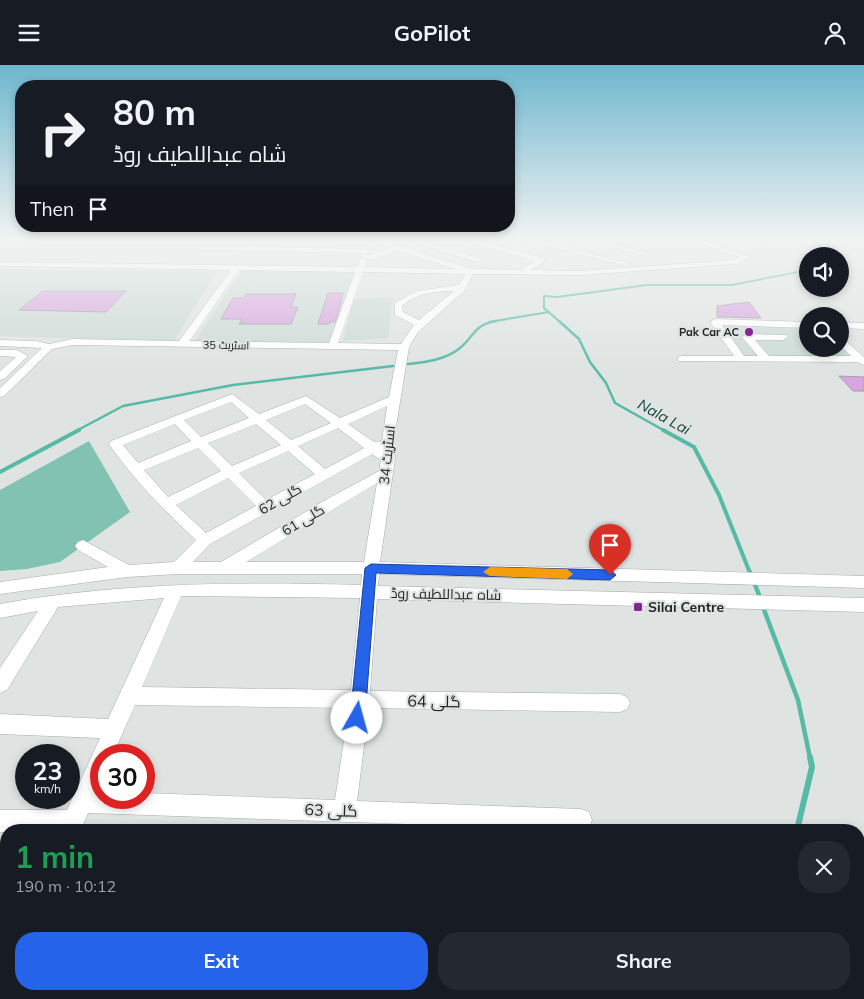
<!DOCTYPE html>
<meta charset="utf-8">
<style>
body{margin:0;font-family:Mulish,Cairo,sans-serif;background:#242831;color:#f1f3f6;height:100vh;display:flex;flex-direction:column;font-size:19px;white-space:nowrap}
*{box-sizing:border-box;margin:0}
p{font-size:16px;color:#9ea1a6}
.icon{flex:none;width:28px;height:28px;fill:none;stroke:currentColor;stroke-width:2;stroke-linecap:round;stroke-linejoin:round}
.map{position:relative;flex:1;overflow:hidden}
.sheet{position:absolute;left:0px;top:759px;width:865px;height:176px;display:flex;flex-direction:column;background:#171b24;border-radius:20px 20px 0 0;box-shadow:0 2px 8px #0003}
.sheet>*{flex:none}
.hud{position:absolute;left:15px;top:15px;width:500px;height:152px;border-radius:20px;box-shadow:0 2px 8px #0003;background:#171b24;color:#f1f3f6;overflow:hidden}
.fabs{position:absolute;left:799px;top:182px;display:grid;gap:10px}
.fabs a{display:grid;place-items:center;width:50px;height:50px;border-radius:50%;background:#171b24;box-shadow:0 2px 8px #0003;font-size:25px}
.speed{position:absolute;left:15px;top:679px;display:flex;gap:10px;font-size:25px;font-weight:700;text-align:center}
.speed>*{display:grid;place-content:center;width:65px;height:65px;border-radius:50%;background:#171b24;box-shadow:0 2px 8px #0003;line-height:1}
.speed small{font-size:12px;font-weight:400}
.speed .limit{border:8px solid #d22;background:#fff;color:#111}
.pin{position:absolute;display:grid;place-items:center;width:42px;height:42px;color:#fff;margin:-51px -21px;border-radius:50% 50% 50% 0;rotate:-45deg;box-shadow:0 0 5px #0007}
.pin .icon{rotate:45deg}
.me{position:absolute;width:55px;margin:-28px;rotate:7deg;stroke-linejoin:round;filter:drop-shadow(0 0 4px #0008)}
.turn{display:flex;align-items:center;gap:18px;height:105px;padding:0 15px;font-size:22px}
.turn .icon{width:65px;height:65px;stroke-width:2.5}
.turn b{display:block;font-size:35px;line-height:42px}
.then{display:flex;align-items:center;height:48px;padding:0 15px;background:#0003;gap:10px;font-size:19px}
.round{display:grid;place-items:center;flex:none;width:52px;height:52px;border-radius:20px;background:#242831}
.head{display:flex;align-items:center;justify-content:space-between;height:85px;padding:0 15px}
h1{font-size:30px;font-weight:700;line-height:38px;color:#1e9e55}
.button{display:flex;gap:10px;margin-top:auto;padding:10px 15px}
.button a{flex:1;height:58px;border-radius:20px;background:#2563eb;color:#fff;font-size:20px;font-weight:700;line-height:58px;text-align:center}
.button a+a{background:#242831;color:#f1f3f6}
header{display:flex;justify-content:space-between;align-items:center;height:65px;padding:0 15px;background:#171b24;font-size:22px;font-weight:700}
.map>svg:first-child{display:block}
.built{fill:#cddbd7}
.green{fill:#81c2b3}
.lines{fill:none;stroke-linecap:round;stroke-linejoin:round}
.stream-far4{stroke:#56baa6;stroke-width:2}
.stream-far3{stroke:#56baa6;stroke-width:2.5}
.stream-far2{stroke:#56baa6;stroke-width:4}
.stream-far1{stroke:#56baa6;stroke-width:4.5}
.stream{stroke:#56baa6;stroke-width:6}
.building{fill:#d9a5e0;stroke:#a29fa3}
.minor-casing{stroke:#a7acaa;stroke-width:1}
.minor{fill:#fff;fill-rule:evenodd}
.route{fill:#2563eb;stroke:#184099}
.slow{fill:#f59e0b}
.poi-dot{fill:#842792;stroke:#dfe4e3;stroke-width:2}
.labels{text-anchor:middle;stroke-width:4.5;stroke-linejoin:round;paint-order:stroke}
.far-poi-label{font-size:11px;font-weight:bold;fill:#242626;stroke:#dfe4e3;text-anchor:end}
.far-street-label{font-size:11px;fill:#242626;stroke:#dfe4e3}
.street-label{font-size:14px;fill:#242626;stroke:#dfe4e3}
.poi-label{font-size:14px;font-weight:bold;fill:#242626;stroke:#dfe4e3;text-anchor:start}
.water-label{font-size:15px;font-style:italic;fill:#0e3c34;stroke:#dfe4e3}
.near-street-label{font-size:16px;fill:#242626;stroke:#dfe4e3}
</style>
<header><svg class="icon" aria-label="menu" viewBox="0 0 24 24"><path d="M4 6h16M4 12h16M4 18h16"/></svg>GoPilot<svg class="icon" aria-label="person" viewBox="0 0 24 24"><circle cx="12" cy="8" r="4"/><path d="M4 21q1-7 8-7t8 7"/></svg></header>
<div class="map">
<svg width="864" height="934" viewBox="0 0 864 934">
<rect width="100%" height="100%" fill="#dfe4e3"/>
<g class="built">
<path d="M0,204L217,206L174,276L0,271Z"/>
<path d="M242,205L354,208L334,277L195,276Z"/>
<path d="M393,232L388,273L343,276L353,234Z"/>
<path d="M720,260L807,263L808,284H840V278L854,292H743Z"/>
</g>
<path class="green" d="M89,376L130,447L60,497L27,504L0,506V425Z"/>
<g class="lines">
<g class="stream-far4">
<path d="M829,174L826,178L836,186L834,191"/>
<path d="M489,257L549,247"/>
<path d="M560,257L544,243V231L557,232L647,220H732L808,205"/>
</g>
<g class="stream-far3">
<path d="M559,256L579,274L590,297L606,318L615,338L665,366"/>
<path d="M408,299C426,297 445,295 460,283C475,271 473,260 496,256"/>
<path d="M76,366L123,341L233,320L393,301"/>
</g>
<g class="stream-far2">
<path d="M663,365L694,382L719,430L750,508"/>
<path d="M0,407L79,365"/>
</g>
<g class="stream-far1">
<path d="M750,507L761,535"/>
<path d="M763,542L798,635L810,693"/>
</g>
<g class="stream">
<path d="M797,765L812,702L810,692"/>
<path d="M527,929L533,934"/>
<path d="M393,934L405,929"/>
<path d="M712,934L713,929"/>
</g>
</g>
<g class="building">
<path d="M43,226H126L106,247L19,245Z"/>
<path d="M328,228H343L337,252L335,257H330L329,259H318Z"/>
<path d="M246,229H296L291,242H298L291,259H239L242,254H221L233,233H244Z"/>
<path d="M749,237L761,253L717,252V241Z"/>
<path d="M839,311L864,312V326H853Z"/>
</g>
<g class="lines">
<defs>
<g id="minor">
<path d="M0,174L212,176L216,178L212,180L0,178Z"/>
<path d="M367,174H377L471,204L521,205L535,196L458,174H468L544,193V197L531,205L580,206L735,195L740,192L687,174H697L751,192L737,199L580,210L473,209L465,225L418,267L409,282L394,374L395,394L380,497L864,511V523L379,509L378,521L864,533V547L377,534L370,626L620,629L627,632L630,638L627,644L620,647L369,643L357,736L581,744L589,747L592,755L589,763L584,765L88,748L81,765H6V767H0V745H67L100,673L0,669V649L108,654L164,533L58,542L7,625L0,628V603L38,546L0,553V539C121,517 239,517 361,520L362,509H178L127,512L0,529V517L108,502L78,485L75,481L78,477L83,475L129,500L174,497L196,475C164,445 133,414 109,379L111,376L232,329L259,349L306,331L340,353L389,332L398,285L73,280L52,284L4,331L0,332V323L42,283L0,281V275L36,276L49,279L73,274L179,276L231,205L0,201V197L357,202L360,194H363L367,196L365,202L456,204L397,185L372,195L361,193V189L371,190L389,183ZM239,205L355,207L329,278L189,276ZM363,207L465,209V210L459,220L417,226L395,238V250L414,260L401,279L338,278ZM454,226L419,255L403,247L402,241C417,228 435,226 454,226ZM231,337L249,353L201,372L184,355ZM305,339L331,358L291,375L266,355ZM387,341L382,376L374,377L348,359ZM175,359L191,376L138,398L123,380ZM256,359L281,380L232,401L208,378ZM338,363L364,383L325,404L298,381ZM198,383L221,406L168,432L144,405ZM288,386L315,409L266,435L239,408ZM372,389L381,395L379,406L329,433L221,497H193L210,479ZM228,413L256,441L206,468L176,440ZM377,418L364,497H246ZM181,531L360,533L351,625L142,622ZM135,640L349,643L335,735L144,728V732H101V727L97,726L101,717V690H113Z"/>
<path d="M404,174H415L484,195L477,197Z"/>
<path d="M520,174H532L631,199L627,201Z"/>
<path d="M580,174H592L648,188L644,190Z"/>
<path d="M635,174H646L647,175L643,177Z"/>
<path d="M206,181L366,184L370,186L366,188L203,185L202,183Z"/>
<path d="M715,254L808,257V263L722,260L744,291H758L742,272L747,269L786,270L788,272L783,275H755L769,291H851L840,280V271L864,292V300L857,297L678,296V292L682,291H734L710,257Z"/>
<path d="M840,257L864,258V264L840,263Z"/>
<path d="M0,285H17L28,291L4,314L0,315V306L16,292L0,291Z"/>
</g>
</defs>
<use href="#minor" class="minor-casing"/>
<use href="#minor" class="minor"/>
</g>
<linearGradient id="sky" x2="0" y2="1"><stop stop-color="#6db6ce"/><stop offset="0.57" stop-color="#f1f3f2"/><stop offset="1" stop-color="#f1f3f2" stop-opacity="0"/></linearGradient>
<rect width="864" height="304" fill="url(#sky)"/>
<path class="route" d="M371,499L610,505L616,510L610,515L376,508L365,653L363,658L357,660L352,658L350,653L365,503Z"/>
<path class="slow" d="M490,502L567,504L573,509L567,514L490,511L483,507Z"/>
<g class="poi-dot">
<circle cx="749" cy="267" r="5"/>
<rect x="633" y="537" width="10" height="10" rx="2.5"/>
</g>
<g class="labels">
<g class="far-poi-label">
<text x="739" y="271">Pak Car AC</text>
</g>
<g class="far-street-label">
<text transform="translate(226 280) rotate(1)" y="4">اسٹریٹ 35</text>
</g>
<g class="street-label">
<text transform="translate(387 390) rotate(-84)" y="5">اسٹریٹ 34</text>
<text transform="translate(280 434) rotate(-30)" y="5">گلی 62</text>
<text transform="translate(303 455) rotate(-31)" y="5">گلی 61</text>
<text transform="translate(446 529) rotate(1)" y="5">شاہ عبداللطیف روڈ</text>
</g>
<g class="poi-label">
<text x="648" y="547">Silai Centre</text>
</g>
<g class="water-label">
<text transform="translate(664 352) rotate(29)" y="5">Nala Lai</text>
</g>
<g class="near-street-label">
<text transform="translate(434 636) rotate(1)" y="6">گلی 64</text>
<text transform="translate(331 745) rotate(2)" y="6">گلی 63</text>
</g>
</g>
</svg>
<div class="fabs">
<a><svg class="icon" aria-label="sound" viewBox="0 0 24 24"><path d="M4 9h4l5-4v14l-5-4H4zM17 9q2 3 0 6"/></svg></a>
<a><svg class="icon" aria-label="search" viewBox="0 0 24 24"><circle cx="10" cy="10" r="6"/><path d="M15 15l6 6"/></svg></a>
</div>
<div class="speed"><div>23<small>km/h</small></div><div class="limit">30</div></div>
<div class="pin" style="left:610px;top:510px;background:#d93025"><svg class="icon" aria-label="arrive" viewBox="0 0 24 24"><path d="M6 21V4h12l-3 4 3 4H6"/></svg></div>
<svg class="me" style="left:357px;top:653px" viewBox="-20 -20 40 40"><circle r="19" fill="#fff"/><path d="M0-13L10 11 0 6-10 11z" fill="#2563eb"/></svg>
<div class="hud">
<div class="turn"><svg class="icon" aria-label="right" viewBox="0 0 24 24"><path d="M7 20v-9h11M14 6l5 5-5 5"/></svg><div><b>80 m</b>شاہ عبداللطیف روڈ</div></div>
<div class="then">Then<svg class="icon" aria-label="arrive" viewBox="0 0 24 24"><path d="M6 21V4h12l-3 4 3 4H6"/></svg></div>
</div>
<section class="sheet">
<div class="head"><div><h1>1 min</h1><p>190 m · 10:12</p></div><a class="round"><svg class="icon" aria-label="close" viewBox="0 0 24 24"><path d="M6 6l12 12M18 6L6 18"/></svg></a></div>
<div class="button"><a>Exit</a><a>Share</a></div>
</section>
</div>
